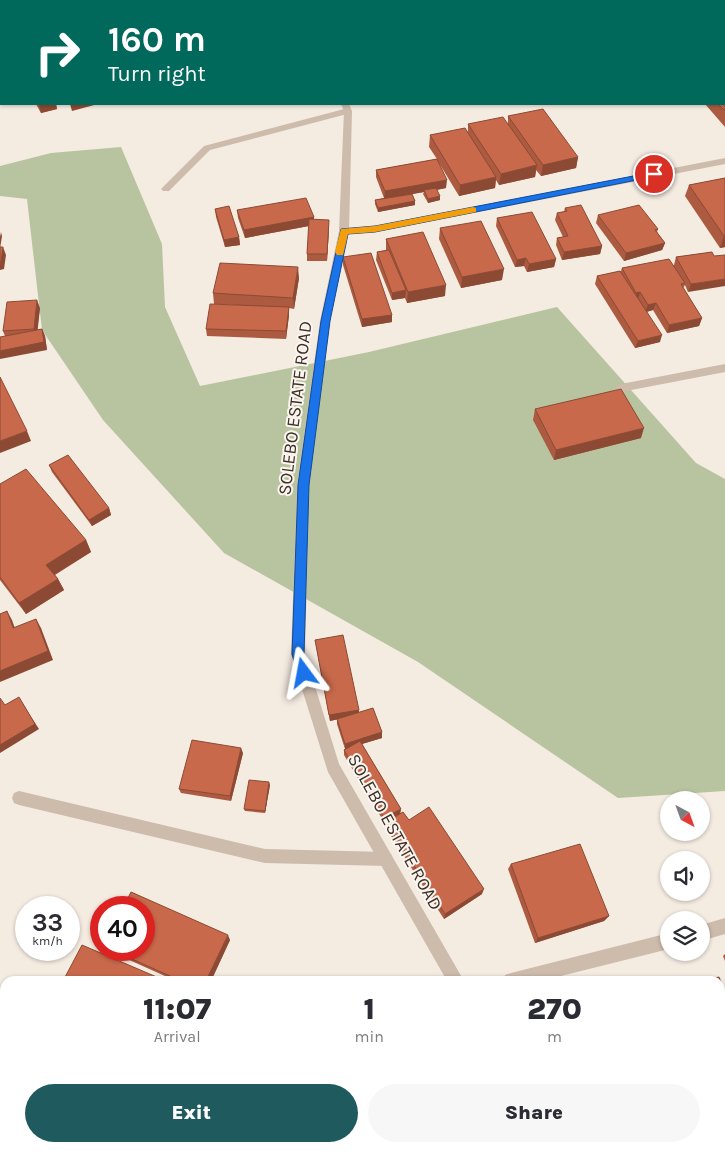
<!DOCTYPE html>
<style>
body{margin:0;font-family:Karla,sans-serif;background:#f7f7f7;color:#2b2b33;height:100vh;display:flex;flex-direction:column;font-size:19px;white-space:nowrap}
*{box-sizing:border-box;margin:0}
p{font-size:16px;color:#7c7c81}
.icon{flex:none;width:28px;height:28px;fill:none;stroke:currentColor;stroke-width:2;stroke-linecap:round;stroke-linejoin:round}
.map{position:relative;flex:1;overflow:hidden}
.drawer{position:absolute;left:0px;top:976px;width:725px;height:176px;display:flex;flex-direction:column;background:#fff;border-radius:15px 15px 0 0;box-shadow:0 1px 4px #0004}
.drawer>*{flex:none}
.top-card{position:absolute;left:0px;top:0px;width:725px;height:105px;box-shadow:0 1px 4px #0004;background:#00695c;color:#fff;overflow:hidden}
.needle{width:32px;rotate:139deg}
.buttons{position:absolute;left:660px;top:791px;display:grid;gap:10px}
.buttons a{display:grid;place-items:center;width:50px;height:50px;border-radius:50%;background:#fff;box-shadow:0 1px 4px #0004;font-size:25px}
.speed{position:absolute;left:15px;top:896px;display:flex;gap:10px;font-size:25px;font-weight:700;text-align:center}
.speed>*{display:grid;place-content:center;width:65px;height:65px;border-radius:50%;background:#fff;box-shadow:0 1px 4px #0004;line-height:1}
.speed small{font-size:12px;font-weight:400}
.speed .limit{border:8px solid #d22;background:#fff;color:#111}
.pin{position:absolute;display:grid;place-items:center;width:42px;height:42px;color:#fff;margin:-21px;border:2px solid #fff;border-radius:50%;box-shadow:0 1px 5px #0007}
.me{position:absolute;width:55px;margin:-28px;rotate:347deg;stroke-linejoin:round;filter:drop-shadow(0 0 4px #0008)}
.turn{display:flex;align-items:center;gap:18px;height:105px;padding:0 25px;font-size:22px}
.turn .icon{width:65px;height:65px;stroke-width:2.5}
.turn b{display:block;font-size:35px;line-height:42px}
.eta{display:flex;justify-content:space-evenly;align-items:center;height:85px;text-align:center}
.eta b{font-size:30px;font-weight:800;line-height:35px}
.button{display:flex;gap:10px;margin-top:auto;padding:10px 25px}
.button a{flex:1;height:58px;border-radius:30px;background:#1f5a5e;color:#fff;font-size:20px;font-weight:800;line-height:58px;text-align:center}
.button a+a{background:#f7f7f7;color:#2b2b33}
.map>svg:first-child{display:block}
.green{fill:#b8c4a0}
.lines{fill:none;stroke-linecap:round;stroke-linejoin:round}
.minor{fill:#cdbbac;fill-rule:evenodd}
.tertiary{fill:#cdbbac;fill-rule:evenodd}
.wall{fill:#ac5a40}
.shaded-wall{fill:#8c4a34}
.building{fill:#c8694b;stroke:#8c4a34}
.route{fill:#1a73e8;stroke:#114b97}
.slow{fill:#f59e0b}
.labels{text-anchor:middle;stroke-width:4;stroke-linejoin:round;paint-order:stroke}
.street-label{font-size:18px;fill:#3b302b;stroke:#fbf5ee}
</style>
<div class="map">
<svg width="725" height="1152" viewBox="0 0 725 1152">
<rect width="100%" height="100%" fill="#f4ebe1"/>
<path class="green" d="M121,147L162,244L165,307L200,386L369,352L557,307L696,463L725,479V791L618,798L418,662L224,553L103,420L42,330L27,199L0,196V166L51,153Z"/>
<g class="lines">
<g class="minor">
<rect x="724" y="10" width="1" height="4"/>
<path d="M348,108L352,111L351,113L210,150L169,191H163L161,189L204,146Z"/>
<path d="M725,158V164L375,232L344,234L339,231L344,228L375,226Z"/>
<path d="M725,364V372L621,392L615,388L621,384Z"/>
<path d="M19,791L265,849L386,852L391,854L393,859L391,864L386,866L265,863L19,805L14,803L12,798L14,793Z"/>
<path d="M725,918V934L701,941V925Z"/>
<path d="M669,933V949L541,981H503L505,975L511,973Z"/>
</g>
<g class="tertiary">
<path d="M306,0H314L315,1H307Z"/>
<path d="M341,104H349L352,111L349,231L330,321L309,485L305,654L339,764L464,981H447L328,772L291,654L297,485L320,321L339,231L344,111Z"/>
<path d="M528,1148H545L547,1152H529Z"/>
</g>
</g>
<g class="wall">
<path d="M725,78V127L705,104H724Z"/>
<path d="M36,104H56L57,109L41,113Z"/>
<path d="M508,116L578,157L576,168L541,176L536,170L535,177L499,185L496,180L495,188L459,196L439,163L446,188L437,190L440,200L428,203L423,194L424,192L412,194L415,201V205L378,212L375,204V200L384,198L376,177V170L437,159L429,147L430,135L468,132V124L508,123Z"/>
<path d="M725,178V247L720,248L685,196L689,185Z"/>
<path d="M565,208L602,246L600,254L562,260L556,245L557,238L563,237L555,220L557,213L564,212Z"/>
<path d="M215,209L239,237L240,245L225,247L216,217Z"/>
<path d="M237,210L314,217V220L329,228L327,261H307V254L309,226L245,238L238,218Z"/>
<path d="M598,215L658,229L657,232L665,243L662,250L624,261L596,223Z"/>
<path d="M497,218L556,259L554,267L527,272L524,266L515,267L496,226Z"/>
<path d="M440,228L502,280L461,288L439,239Z"/>
<path d="M386,239L445,296L407,303L405,298L392,300L376,260L377,252L386,250Z"/>
<path d="M712,252L688,292L685,285L683,288L702,318L699,326L667,333L653,310L647,312L660,342L635,348L595,284L597,276L621,271L622,268L674,265L676,257Z"/>
<path d="M343,257L392,315V322L362,327L343,265Z"/>
<path d="M299,278L294,309L289,308V315L286,339L207,336L206,329L236,305L214,304L213,293Z"/>
<path d="M40,308L37,330L42,329L45,336L47,350L5,336L3,331Z"/>
<path d="M535,409L641,438L554,460L533,420Z"/>
<path d="M49,465L109,508L111,515L92,526L52,472Z"/>
<path d="M0,484L86,540L91,552L55,575L58,579L64,590L26,614L0,580Z"/>
<path d="M315,640L359,712L382,738L362,744L401,809L400,814L384,822L344,755V750L345,749L337,724V719L330,721Z"/>
<path d="M243,753L231,801L181,793L179,789Z"/>
<path d="M270,785L265,813L245,811L244,809Z"/>
<path d="M386,822L482,894L444,919L386,828Z"/>
<path d="M511,864L609,916L604,921L535,943L508,869Z"/>
<path d="M230,940L211,981H176L107,950H144Z"/>
<path d="M725,954V961L723,956Z"/>
<path d="M720,981L725,1072L720,1073Z"/>
<path d="M586,1148H699L701,1152H587Z"/>
</g>
<g class="shaded-wall">
<path d="M151,0H167V1H152Z"/>
<path d="M190,0H201L194,1H190Z"/>
<rect x="0" y="35" width="1" height="12"/>
<path d="M44,104H56L57,109L41,113L39,105Z"/>
<path d="M70,104H98L72,111Z"/>
<path d="M578,157L576,168L541,176L543,165Z"/>
<path d="M537,165L535,177L499,185L501,174Z"/>
<path d="M496,177L495,188L459,196L460,185Z"/>
<path d="M447,180L446,188L424,192V190V192L384,199L385,191Z"/>
<path d="M440,196V200L428,203V199Z"/>
<path d="M415,201V205L378,212V208Z"/>
<path d="M314,217V225L245,238L244,230Z"/>
<path d="M329,220V228L327,261V254Z"/>
<path d="M1,232L2,236L0,249V237Z"/>
<path d="M724,236H725V247L720,248Z"/>
<path d="M239,237L240,245L225,247L224,240Z"/>
<path d="M665,243L662,250L624,261L626,253Z"/>
<path d="M602,246L600,254L562,260L564,252Z"/>
<path d="M3,247L6,255L4,269L0,270V262Z"/>
<path d="M526,258L524,266L515,267L517,260Z"/>
<path d="M556,259L554,267L527,272L529,264Z"/>
<path d="M298,267L299,278L294,309L293,298Z"/>
<path d="M504,269L502,280L461,288L462,277Z"/>
<path d="M725,279V286L688,292L691,284Z"/>
<path d="M446,285L445,296L407,303L408,292Z"/>
<path d="M406,290L405,298L392,300V293Z"/>
<path d="M640,292L638,300L634,301L636,293Z"/>
<path d="M37,300L40,308L37,336L34,329Z"/>
<path d="M656,303L653,310L645,312L648,305Z"/>
<path d="M289,307V315L286,339V331Z"/>
<path d="M392,315V322L362,327V319Z"/>
<path d="M702,318L699,326L667,333L669,325Z"/>
<path d="M42,329L45,336L47,350L0,359V351Z"/>
<path d="M662,335L660,342L635,348L638,341Z"/>
<path d="M644,428L641,438L554,460L556,450Z"/>
<path d="M27,431L31,441L0,453V441Z"/>
<path d="M109,508L111,515L92,526L89,520Z"/>
<path d="M86,540L91,552L52,576L46,565Z"/>
<path d="M58,579L64,590L26,614L19,603Z"/>
<path d="M7,611L12,620L18,637L13,628Z"/>
<path d="M36,619L41,628L53,660L0,682V671Z"/>
<path d="M22,703L39,729L0,753V745Z"/>
<path d="M359,710V715L330,721L329,715Z"/>
<path d="M382,732V738L345,749V744Z"/>
<path d="M241,748L243,753L231,801L230,796Z"/>
<path d="M269,782L270,785L265,813V811Z"/>
<path d="M401,809L400,814L384,822V818Z"/>
<path d="M484,889L482,894L444,919L445,914Z"/>
<path d="M609,916L604,921L535,943L538,938Z"/>
<path d="M228,935L230,940L211,981H206Z"/>
<path d="M5,1090V1100L0,1108V1099Z"/>
<path d="M130,1148H136L133,1152H128Z"/>
</g>
<g class="building">
<path d="M17,0H32V1H18Z"/>
<path d="M82,0H120L121,1H83Z"/>
<path d="M135,0H153L154,1H136Z"/>
<rect x="0" y="18" width="1" height="17"/>
<path d="M725,78V111L718,104H724V79Z"/>
<path d="M543,109L578,157L543,165L508,116Z"/>
<path d="M503,117L537,165L501,174L468,124Z"/>
<path d="M465,128L496,177L460,185L430,135Z"/>
<path d="M437,159L447,180L385,191L376,170Z"/>
<path d="M725,178V236H724L689,185Z"/>
<path d="M436,188L440,196L428,199L424,190Z"/>
<path d="M412,194L415,201L378,208L375,200Z"/>
<path d="M306,198L314,217L244,230L237,210Z"/>
<path d="M581,205L602,246L564,252L557,238L568,236L557,213L567,211L565,208Z"/>
<path d="M639,205L658,229L655,230L665,243L626,253L598,215Z"/>
<path d="M229,206L239,237L224,240L215,209Z"/>
<path d="M532,212L556,259L529,264L526,258L517,260L497,218Z"/>
<path d="M309,219L329,220L327,254H307Z"/>
<path d="M481,221L504,269L462,277L440,228Z"/>
<path d="M423,232L446,285L408,292L386,239Z"/>
<path d="M0,247H3L1,262H0Z"/>
<path d="M389,250L406,290L392,293L377,252Z"/>
<path d="M712,252L714,256L725,255V279L691,284L676,257Z"/>
<path d="M371,253L392,315L362,319L343,257Z"/>
<path d="M669,259L685,283L681,284L702,318L669,325L656,303L648,305L640,292L636,293L622,268Z"/>
<path d="M220,263L298,267L293,298L213,293Z"/>
<path d="M620,271L662,335L638,341L597,276Z"/>
<path d="M37,300L34,329L3,331L7,302Z"/>
<path d="M210,304L289,307L286,331L206,329Z"/>
<path d="M42,329L44,342L0,351V337Z"/>
<path d="M0,377L27,431L0,441Z"/>
<path d="M621,389L644,428L556,450L535,409Z"/>
<path d="M68,455L109,508L89,520L49,465Z"/>
<path d="M26,469L86,540L46,565L58,579L19,603L0,577V484Z"/>
<path d="M7,611L13,628L36,619L48,651L0,671V614Z"/>
<path d="M343,635L359,710L329,715L315,640Z"/>
<path d="M19,697L35,724L0,745V698L5,705Z"/>
<path d="M373,708L382,732L345,744L337,719Z"/>
<path d="M192,740L241,748L230,796L179,789Z"/>
<path d="M360,741L401,809L384,818L344,750Z"/>
<path d="M249,780L269,782L265,811L244,809Z"/>
<path d="M429,807L484,889L445,914L386,822L403,812L409,820Z"/>
<path d="M580,844L609,916L538,938L511,864Z"/>
<path d="M131,892L228,935L206,981H181L112,950H144V908H123Z"/>
<path d="M82,945L166,981H63Z"/>
<path d="M719,977L725,993V1072H723L720,1065V981H704Z"/>
<path d="M0,1031L5,1034V1090L0,1099Z"/>
<path d="M75,1148H130L128,1152H81Z"/>
<path d="M212,1148H255L252,1152H218Z"/>
<path d="M260,1148H314L310,1152H264Z"/>
<path d="M380,1148H413L415,1152H382Z"/>
<path d="M568,1148H584L586,1152H570Z"/>
<path d="M592,1148H699L701,1152H594Z"/>
</g>
<path class="route" d="M654,172L658,174L657,176L375,232L348,234L330,321L309,485L304,654L310,673L308,677L304,679L299,677L292,654L298,485L321,321L341,229L375,226Z"/>
<path class="slow" d="M473,207L476,208V212L375,232L348,234L343,255H337L335,252L341,229L375,226Z"/>
<g class="labels">
<g class="street-label">
<text transform="translate(295 408) rotate(-83)" y="6">SOLEBO ESTATE ROAD</text>
<text transform="translate(395 832) rotate(61)" y="6">SOLEBO ESTATE ROAD</text>
</g>
</g>
</svg>
<div class="buttons">
<a><svg class="needle" viewBox="-14 -14 28 28"><path d="M0-13l5 13h-10z" fill="#e53935"/><path d="M0 13l5-13h-10z" fill="#7c7c81"/></svg></a>
<a><svg class="icon" aria-label="sound" viewBox="0 0 24 24"><path d="M4 9h4l5-4v14l-5-4H4zM17 9q2 3 0 6"/></svg></a>
<a><svg class="icon" aria-label="layers" viewBox="0 0 24 24"><path d="M12 4l9 5-9 5-9-5zM3 14l9 5 9-5"/></svg></a>
</div>
<div class="speed"><div>33<small>km/h</small></div><div class="limit">40</div></div>
<div class="pin" style="left:654px;top:174px;background:#d93025"><svg class="icon" aria-label="arrive" viewBox="0 0 24 24"><path d="M6 21V4h12l-3 4 3 4H6"/></svg></div>
<svg class="me" style="left:304px;top:673px" viewBox="-20 -20 40 40"><path d="M0-17L14 15 0 8-14 15z" fill="#1a73e8" stroke="#fff" stroke-width="4"/></svg>
<div class="top-card">
<div class="turn"><svg class="icon" aria-label="right" viewBox="0 0 24 24"><path d="M7 20v-9h11M14 6l5 5-5 5"/></svg><div><b>160 m</b>Turn right</div></div>
</div>
<section class="drawer">
<div class="eta">
<div><b>11:07</b><p>Arrival</p></div>
<div><b>1</b><p>min</p></div>
<div><b>270</b><p>m</p></div>
</div>
<div class="button"><a>Exit</a><a>Share</a></div>
</section>
</div>
